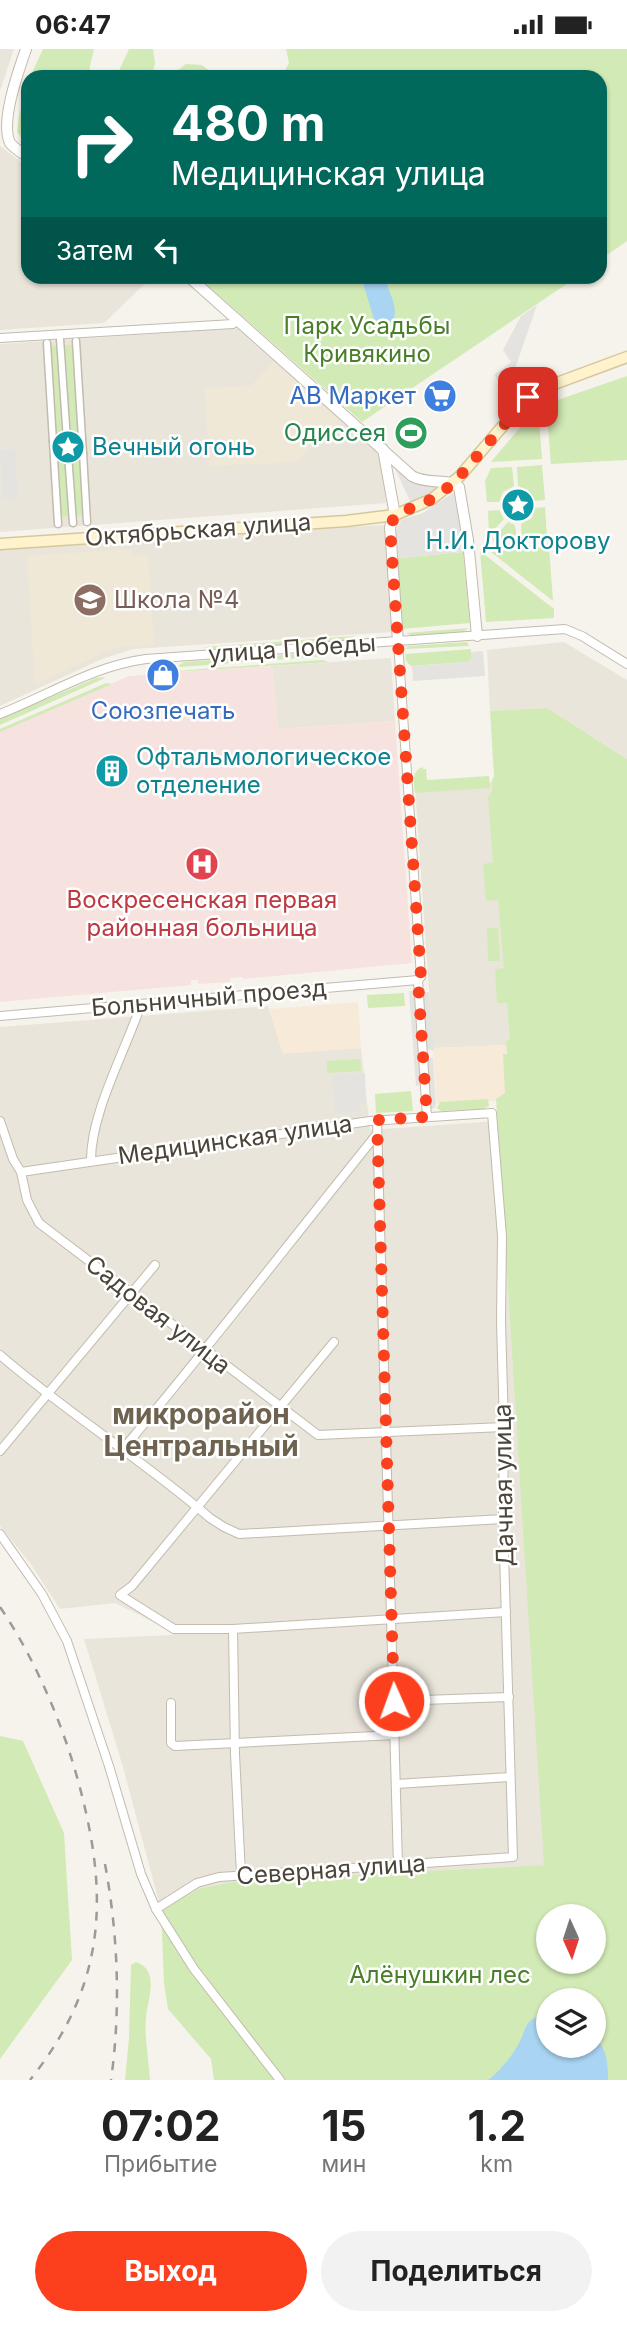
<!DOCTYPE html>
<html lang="ru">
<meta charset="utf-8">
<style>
body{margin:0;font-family:Inter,sans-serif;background:#f2f2f2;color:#222;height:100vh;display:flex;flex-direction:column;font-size:26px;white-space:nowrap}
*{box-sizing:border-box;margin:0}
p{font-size:23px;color:#767676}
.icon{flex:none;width:38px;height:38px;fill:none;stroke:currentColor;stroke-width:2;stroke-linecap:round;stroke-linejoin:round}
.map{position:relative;height:2031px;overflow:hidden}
.panel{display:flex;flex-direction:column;background:#fff;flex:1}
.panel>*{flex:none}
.banner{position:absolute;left:21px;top:21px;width:586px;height:214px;border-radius:21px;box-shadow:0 2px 5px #0004;background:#00695c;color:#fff;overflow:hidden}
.needle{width:46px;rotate:177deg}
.fabs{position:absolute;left:536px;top:1855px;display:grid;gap:14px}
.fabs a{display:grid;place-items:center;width:70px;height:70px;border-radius:50%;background:#fff;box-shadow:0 2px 5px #0004;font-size:35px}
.pin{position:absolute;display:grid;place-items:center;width:60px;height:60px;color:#fff;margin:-30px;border-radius:14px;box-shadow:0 4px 10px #0006}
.me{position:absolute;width:77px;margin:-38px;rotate:358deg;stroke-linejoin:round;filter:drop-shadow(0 0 5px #0008)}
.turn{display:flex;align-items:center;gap:24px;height:147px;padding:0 35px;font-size:32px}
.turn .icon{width:91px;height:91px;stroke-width:2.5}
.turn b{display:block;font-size:49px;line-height:60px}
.then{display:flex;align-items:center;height:66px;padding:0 35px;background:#0003;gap:14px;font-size:26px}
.eta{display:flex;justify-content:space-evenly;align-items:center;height:119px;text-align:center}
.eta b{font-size:42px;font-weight:700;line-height:49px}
.button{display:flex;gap:14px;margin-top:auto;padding:14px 35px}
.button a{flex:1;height:80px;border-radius:42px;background:#fc3f1d;color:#fff;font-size:28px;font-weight:700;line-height:80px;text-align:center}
.button a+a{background:#f2f2f2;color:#222}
.status{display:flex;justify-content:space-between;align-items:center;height:49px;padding:0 35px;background:#fff;direction:ltr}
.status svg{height:19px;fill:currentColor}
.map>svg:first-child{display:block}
.residential{fill:#eae5da}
.commercial{fill:#f7ead8}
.education{fill:#efe8d6}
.medical{fill:#f6e3e0}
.green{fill:#d2eab5;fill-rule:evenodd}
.parking{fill:#e5e3e0}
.water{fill:#a9d4f2}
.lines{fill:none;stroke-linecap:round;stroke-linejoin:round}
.pedestrian-casing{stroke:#c2bbae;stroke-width:9}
.minor-casing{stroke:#c2bbae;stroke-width:10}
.tertiary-casing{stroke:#c2bbae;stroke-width:12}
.secondary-casing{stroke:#d6c79b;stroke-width:13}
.pedestrian{stroke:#fff;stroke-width:6}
.minor{stroke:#fff;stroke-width:8}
.tertiary{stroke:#fff;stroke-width:10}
.secondary{stroke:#fff3cd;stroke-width:10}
.rail{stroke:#9a9a9a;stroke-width:2.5;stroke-dasharray:9 9;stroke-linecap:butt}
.route{stroke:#fc3f1d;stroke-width:12;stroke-dasharray:0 21.6}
.labels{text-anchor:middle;stroke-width:5;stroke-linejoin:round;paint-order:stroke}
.park-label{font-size:24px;fill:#4a7f2a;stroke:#fff}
.shop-label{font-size:24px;fill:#366cbe;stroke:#fff;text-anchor:end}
.leisure-label{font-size:24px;fill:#27864d;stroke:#fff;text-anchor:end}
.culture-label{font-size:24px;fill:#0d838f;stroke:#fff;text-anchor:start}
.street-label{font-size:24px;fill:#4b4439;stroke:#fff}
.education-label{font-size:24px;fill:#785e54;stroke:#fff;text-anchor:start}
.health-label{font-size:24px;fill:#be3a42;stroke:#fff}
.quarter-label{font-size:28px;font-weight:bold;fill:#6e6250;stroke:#fff}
</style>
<div class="status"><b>06:47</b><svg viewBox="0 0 49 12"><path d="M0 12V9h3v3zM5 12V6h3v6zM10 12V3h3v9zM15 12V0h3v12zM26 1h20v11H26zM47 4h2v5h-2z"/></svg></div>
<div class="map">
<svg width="627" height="2031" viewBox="0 0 627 2031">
<rect width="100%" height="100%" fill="#f6f3ec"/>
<g class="residential">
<path d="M0,0H14L0,42Z"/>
<path d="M0,97L28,118V228H152L104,274L0,281Z"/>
<path d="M243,279L382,403L386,454L0,483V295Z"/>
<path d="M385,476L392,583L133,600L102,610L0,657V499Z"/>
<path d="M564,593L627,631V710L547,659L490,662L487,601Z"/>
<path d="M391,609L395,672L278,680L272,617Z"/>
<path d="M491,734L511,990L506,996L433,999L415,738Z"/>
<path d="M268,957L283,1004L361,999L370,1081L497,1072L545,1816L237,1832L198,1840L161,1861L123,1718L84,1590L173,1586L168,1580L115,1554L60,1560L30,1514L0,1477V978Z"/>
</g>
<g class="commercial">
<path d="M358,953L361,999L283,1005L269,960Z"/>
<path d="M506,996L509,1044L497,1052L437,1055L433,999Z"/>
</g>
<g class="education">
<path d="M274,312L341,373L295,413L209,417L205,339L251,337Z"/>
<path d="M131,500L132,507L148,506L154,596L117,598L35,635L27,507Z"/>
</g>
<path class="medical" d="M272,617L278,680L395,672L412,914L243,930V928L230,929V933L198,935V931H191V936L0,953V683L129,627L159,625L160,628H166V624Z"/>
<g class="green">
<path d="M43,0H94L90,17L89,28H30Z"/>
<path d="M129,0H153L155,14L152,28H116Z"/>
<path d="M286,0H627V192L600,211V28H281L289,14Z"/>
<path d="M186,15L202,16L208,21L206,28H169Z"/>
<path d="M28,33V97L17,83L19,67Z"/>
<path d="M198,228H577L362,373Z"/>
<path d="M58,296L63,387L56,388L51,297Z"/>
<path d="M65,296H72L78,387H70Z"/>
<path d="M627,327V411L551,415L546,355Z"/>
<path d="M538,357L542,410L491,413Z"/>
<path d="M80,409L84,466L75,467L72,410Z"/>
<path d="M57,410H65L69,467L61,468Z"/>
<path d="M542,416L545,451L535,452L528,441L518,437L517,418Z"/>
<path d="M512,418L514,437L503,443L499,453H487L485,432L491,419Z"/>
<circle cx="517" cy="456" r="12"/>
<path d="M545,458L547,489L522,491L521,475L532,469L535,459Z"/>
<path d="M499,461L504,470L489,486L488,462Z"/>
<path d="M508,473L515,476L517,491L494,493L492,491Z"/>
<path d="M549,498L553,552L491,503Z"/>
<path d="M480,502L554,560V569L486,573Z"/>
<path d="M463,503L470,574L402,580L397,518L398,509Z"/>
<path d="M468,579L464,583L412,587L406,584Z"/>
<path d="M354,587L350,591L209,601L205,598Z"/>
<path d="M467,593L469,597L405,600L408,597Z"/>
<path d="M471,600V610L468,613L411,617L406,612L405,605Z"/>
<path d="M326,603L328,606L326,607L180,618L179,616L184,613L209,611Z"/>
<path d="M322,611L329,613L175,623V622Z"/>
<path d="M105,628L103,630L0,676V670L96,629Z"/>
<path d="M106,634L112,635L0,683V680Z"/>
<path d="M547,659L627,710V2031H214L211,2010L168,1960L164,1934L161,1861L198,1840L237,1832L544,1816L496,1050L505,1044L503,1005H507L506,993L510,989L507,954H497L495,920L504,919L498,851L486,852L483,815L493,813L488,748L492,742L491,734L494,727L490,662ZM548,1867H593V1913H548ZM548,1951H593V1997H548Z"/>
<path d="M423,718V720H426L427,731L489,727L490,739L415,744C414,733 411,722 423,718Z"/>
<path d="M487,879H498L500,912H488Z"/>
<path d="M404,944L405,957L368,959L367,946Z"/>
<path d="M360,1010L361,1022L327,1024V1012Z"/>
<path d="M411,1042L413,1062L376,1064L375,1045Z"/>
<path d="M488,1050L489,1057L483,1060L441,1062L437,1059L440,1053Z"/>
<path d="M0,1687L23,1692L64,1784L72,1911L0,2010Z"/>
<path d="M136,1913C160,1921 148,1950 146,1968C144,1988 149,2011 150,2031H125L129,1989L131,1916Z"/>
</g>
<g class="parking">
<path d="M537,256L507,343L494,326L511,313L503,301L521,267Z"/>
<path d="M15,400L18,449L3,450L0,401Z"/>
<path d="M391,411L418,435L441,437L428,446L411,454Z"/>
<path d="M456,442L463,503L398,509L396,482L401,471L423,464Z"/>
<path d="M483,602L485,627L413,632L412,617L468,613L471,610V603Z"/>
<path d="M409,942H415L422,1036L416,1037Z"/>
<path d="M422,943H429L434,1002L426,1000Z"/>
<path d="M433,1008L436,1054L435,1059L430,1060L427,1011Z"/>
<path d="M365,1024L366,1054H359V1062L335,1064L332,1026Z"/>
</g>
<g class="water">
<path d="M361,228H386C387,244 398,253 394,270L386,275L374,270Z"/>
<path d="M548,1966V1997H593V1986C607,1999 608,2013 608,2031H488C499,2023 512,2007 518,1996C528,1978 524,1968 548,1966Z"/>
</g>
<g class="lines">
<defs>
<g id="pedestrian">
<path d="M60,290L67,391"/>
<path d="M76,292L82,390"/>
<path d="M47,294L58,475"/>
<path d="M53,392L82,390L83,404L54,406"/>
<path d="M83,404L87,473"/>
<path d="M68,405L73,474"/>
</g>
<g id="minor">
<path d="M0,289L233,275L238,270"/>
<path d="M398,593L421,928L418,931L427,1068"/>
<path d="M0,665C49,646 93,617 146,610L565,580L582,587L627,615"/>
<path d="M0,967L418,931"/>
<path d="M377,1071L398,1816"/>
<path d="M0,1072L13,1110L21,1123L27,1151L39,1174L318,1386L504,1378"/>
<path d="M91,1111C91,1063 126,1001 141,955"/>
<path d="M21,1123L370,1072L492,1064L502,1187L501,1273L504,1378L503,1470L513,1808L219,1828L197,1834L156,1860"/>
<path d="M334,1293L132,1537L120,1546L174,1580H233L506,1563"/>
<path d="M0,1306C67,1364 143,1411 210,1469L224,1478L239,1485L503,1470"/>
<path d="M123,1400C210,1297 292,1190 377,1085"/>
<path d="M0,1402L155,1216"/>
<path d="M0,1485L42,1545L67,1592L109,1717L141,1825L156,1860L194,1920L280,2031"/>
<path d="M233,1580L235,1705L241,1826"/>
<path d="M394,1652L509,1648"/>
<path d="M171,1654V1694L175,1697L395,1686"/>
<path d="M396,1735L510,1728"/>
</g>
<g id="tertiary">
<path d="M26,0C18,23 0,73 10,94C15,100 22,104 28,108"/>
<path d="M189,228L412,427C428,436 449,429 459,438L468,491L477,587"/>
<path d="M383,400L395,466L390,478L398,593"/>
</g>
<path id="secondary" d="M0,495L346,472L395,466L432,450L460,427L519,358L538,341L627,308"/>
</defs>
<use href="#pedestrian" class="pedestrian-casing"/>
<use href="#minor" class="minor-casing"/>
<use href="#tertiary" class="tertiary-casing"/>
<use href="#secondary" class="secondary-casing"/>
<use href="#pedestrian" class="pedestrian"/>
<use href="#minor" class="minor"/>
<use href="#tertiary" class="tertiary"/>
<use href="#secondary" class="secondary"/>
<g class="rail">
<path d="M0,1558C32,1605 59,1666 75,1721C109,1839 110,1931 30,2031"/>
<path d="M105,1815C118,1885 121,1960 111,2031"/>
</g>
</g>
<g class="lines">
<path class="route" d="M394,1652L377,1071L427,1068L418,931L421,928L390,478L395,466L432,450L454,434L528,348"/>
</g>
<defs>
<symbol id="supermarket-disc" viewBox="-11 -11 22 22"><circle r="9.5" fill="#3f7fe0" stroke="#fff"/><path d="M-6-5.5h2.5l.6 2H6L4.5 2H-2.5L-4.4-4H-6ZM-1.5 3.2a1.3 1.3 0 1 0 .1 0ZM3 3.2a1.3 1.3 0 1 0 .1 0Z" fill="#fff"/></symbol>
<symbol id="stadium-disc" viewBox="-11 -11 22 22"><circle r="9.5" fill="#2e9e5b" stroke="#fff"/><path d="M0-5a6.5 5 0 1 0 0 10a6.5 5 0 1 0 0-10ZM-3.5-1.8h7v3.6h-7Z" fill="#fff"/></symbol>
<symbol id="sight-disc" viewBox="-11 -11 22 22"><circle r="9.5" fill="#0f9aa8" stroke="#fff"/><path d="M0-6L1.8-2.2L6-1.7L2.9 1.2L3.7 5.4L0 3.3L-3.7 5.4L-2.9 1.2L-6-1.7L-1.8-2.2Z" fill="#fff"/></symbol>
<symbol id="school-disc" viewBox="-11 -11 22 22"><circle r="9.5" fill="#8d6e63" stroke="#fff"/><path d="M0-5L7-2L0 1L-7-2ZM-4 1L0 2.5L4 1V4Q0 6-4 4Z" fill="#fff"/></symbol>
<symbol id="shop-disc" viewBox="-11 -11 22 22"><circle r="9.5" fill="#3f7fe0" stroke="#fff"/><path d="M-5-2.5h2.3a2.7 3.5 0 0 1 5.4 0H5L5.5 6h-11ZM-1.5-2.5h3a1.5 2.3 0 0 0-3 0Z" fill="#fff"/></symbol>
<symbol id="building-disc" viewBox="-11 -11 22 22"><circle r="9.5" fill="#0f9aa8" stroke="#fff"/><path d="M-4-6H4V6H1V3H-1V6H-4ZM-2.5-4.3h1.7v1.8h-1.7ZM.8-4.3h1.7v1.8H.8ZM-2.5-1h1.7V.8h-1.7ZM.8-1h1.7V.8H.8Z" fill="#fff"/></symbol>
<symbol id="hospital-disc" viewBox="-11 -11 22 22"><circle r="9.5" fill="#e0444e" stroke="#fff"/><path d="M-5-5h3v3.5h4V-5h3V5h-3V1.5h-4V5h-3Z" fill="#fff"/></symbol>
</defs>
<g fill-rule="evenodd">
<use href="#supermarket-disc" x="421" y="328" width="38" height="38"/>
<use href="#stadium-disc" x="392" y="365" width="38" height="38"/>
<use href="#sight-disc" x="49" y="379" width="38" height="38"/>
<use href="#sight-disc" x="499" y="437" width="38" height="38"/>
<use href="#school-disc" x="71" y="532" width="38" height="38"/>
<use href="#shop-disc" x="144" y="607" width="38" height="38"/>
<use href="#building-disc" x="93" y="703" width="38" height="38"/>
<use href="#hospital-disc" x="183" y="796" width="38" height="38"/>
</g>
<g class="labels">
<g class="park-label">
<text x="367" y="285">Парк Усадьбы<tspan x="367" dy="28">Кривякино</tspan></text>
<text x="440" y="1934">Алёнушкин лес</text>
</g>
<g class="shop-label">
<text x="416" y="355">АВ Маркет</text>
<text x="163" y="670" text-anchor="middle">Союзпечать</text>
</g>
<g class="leisure-label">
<text x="386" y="392">Одиссея</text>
</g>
<g class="culture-label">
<text x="92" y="406">Вечный огонь</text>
<text x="518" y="500" text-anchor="middle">Н.И. Докторову</text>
<text x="136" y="716">Офтальмологическое<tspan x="136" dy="28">отделение</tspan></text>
</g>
<g class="street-label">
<text transform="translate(198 481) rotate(-4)" y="8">Октябрьская улица</text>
<text transform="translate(292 600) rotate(-4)" y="8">улица Победы</text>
<text transform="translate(209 949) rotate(-5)" y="8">Больничный проезд</text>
<text transform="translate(235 1091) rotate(-8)" y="8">Медицинская улица</text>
<text transform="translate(158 1266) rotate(38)" y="8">Садовая улица</text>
<text transform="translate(504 1436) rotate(-91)" y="8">Дачная улица</text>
<text transform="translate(331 1821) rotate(-4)" y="8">Северная улица</text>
</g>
<g class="education-label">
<text x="114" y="559">Школа №4</text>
</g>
<g class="health-label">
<text x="202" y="859">Воскресенская первая<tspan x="202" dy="28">районная больница</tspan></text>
</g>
<g class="quarter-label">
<text x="201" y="1375">микрорайон<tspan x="201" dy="32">Центральный</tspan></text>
</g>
</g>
</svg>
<div class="fabs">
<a><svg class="needle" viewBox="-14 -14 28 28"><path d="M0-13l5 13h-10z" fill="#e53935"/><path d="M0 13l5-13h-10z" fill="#767676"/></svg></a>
<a><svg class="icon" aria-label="layers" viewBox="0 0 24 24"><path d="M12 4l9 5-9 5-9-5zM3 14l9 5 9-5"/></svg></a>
</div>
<div class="pin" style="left:528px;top:348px;background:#d93025"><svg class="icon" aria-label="arrive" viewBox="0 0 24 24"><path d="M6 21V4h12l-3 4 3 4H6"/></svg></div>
<svg class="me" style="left:394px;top:1652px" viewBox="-20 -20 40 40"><circle r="17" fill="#fc3f1d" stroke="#fff" stroke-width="3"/><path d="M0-11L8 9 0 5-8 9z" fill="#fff"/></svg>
<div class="banner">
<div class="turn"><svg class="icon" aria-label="right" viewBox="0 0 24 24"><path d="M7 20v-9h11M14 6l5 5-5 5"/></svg><div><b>480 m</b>Медицинская улица</div></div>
<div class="then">Затем<svg class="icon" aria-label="left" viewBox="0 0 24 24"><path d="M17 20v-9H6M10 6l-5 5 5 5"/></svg></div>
</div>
</div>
<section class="panel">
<div class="eta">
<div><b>07:02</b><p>Прибытие</p></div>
<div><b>15</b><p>мин</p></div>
<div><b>1.2</b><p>km</p></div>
</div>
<div class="button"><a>Выход</a><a>Поделиться</a></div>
</section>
